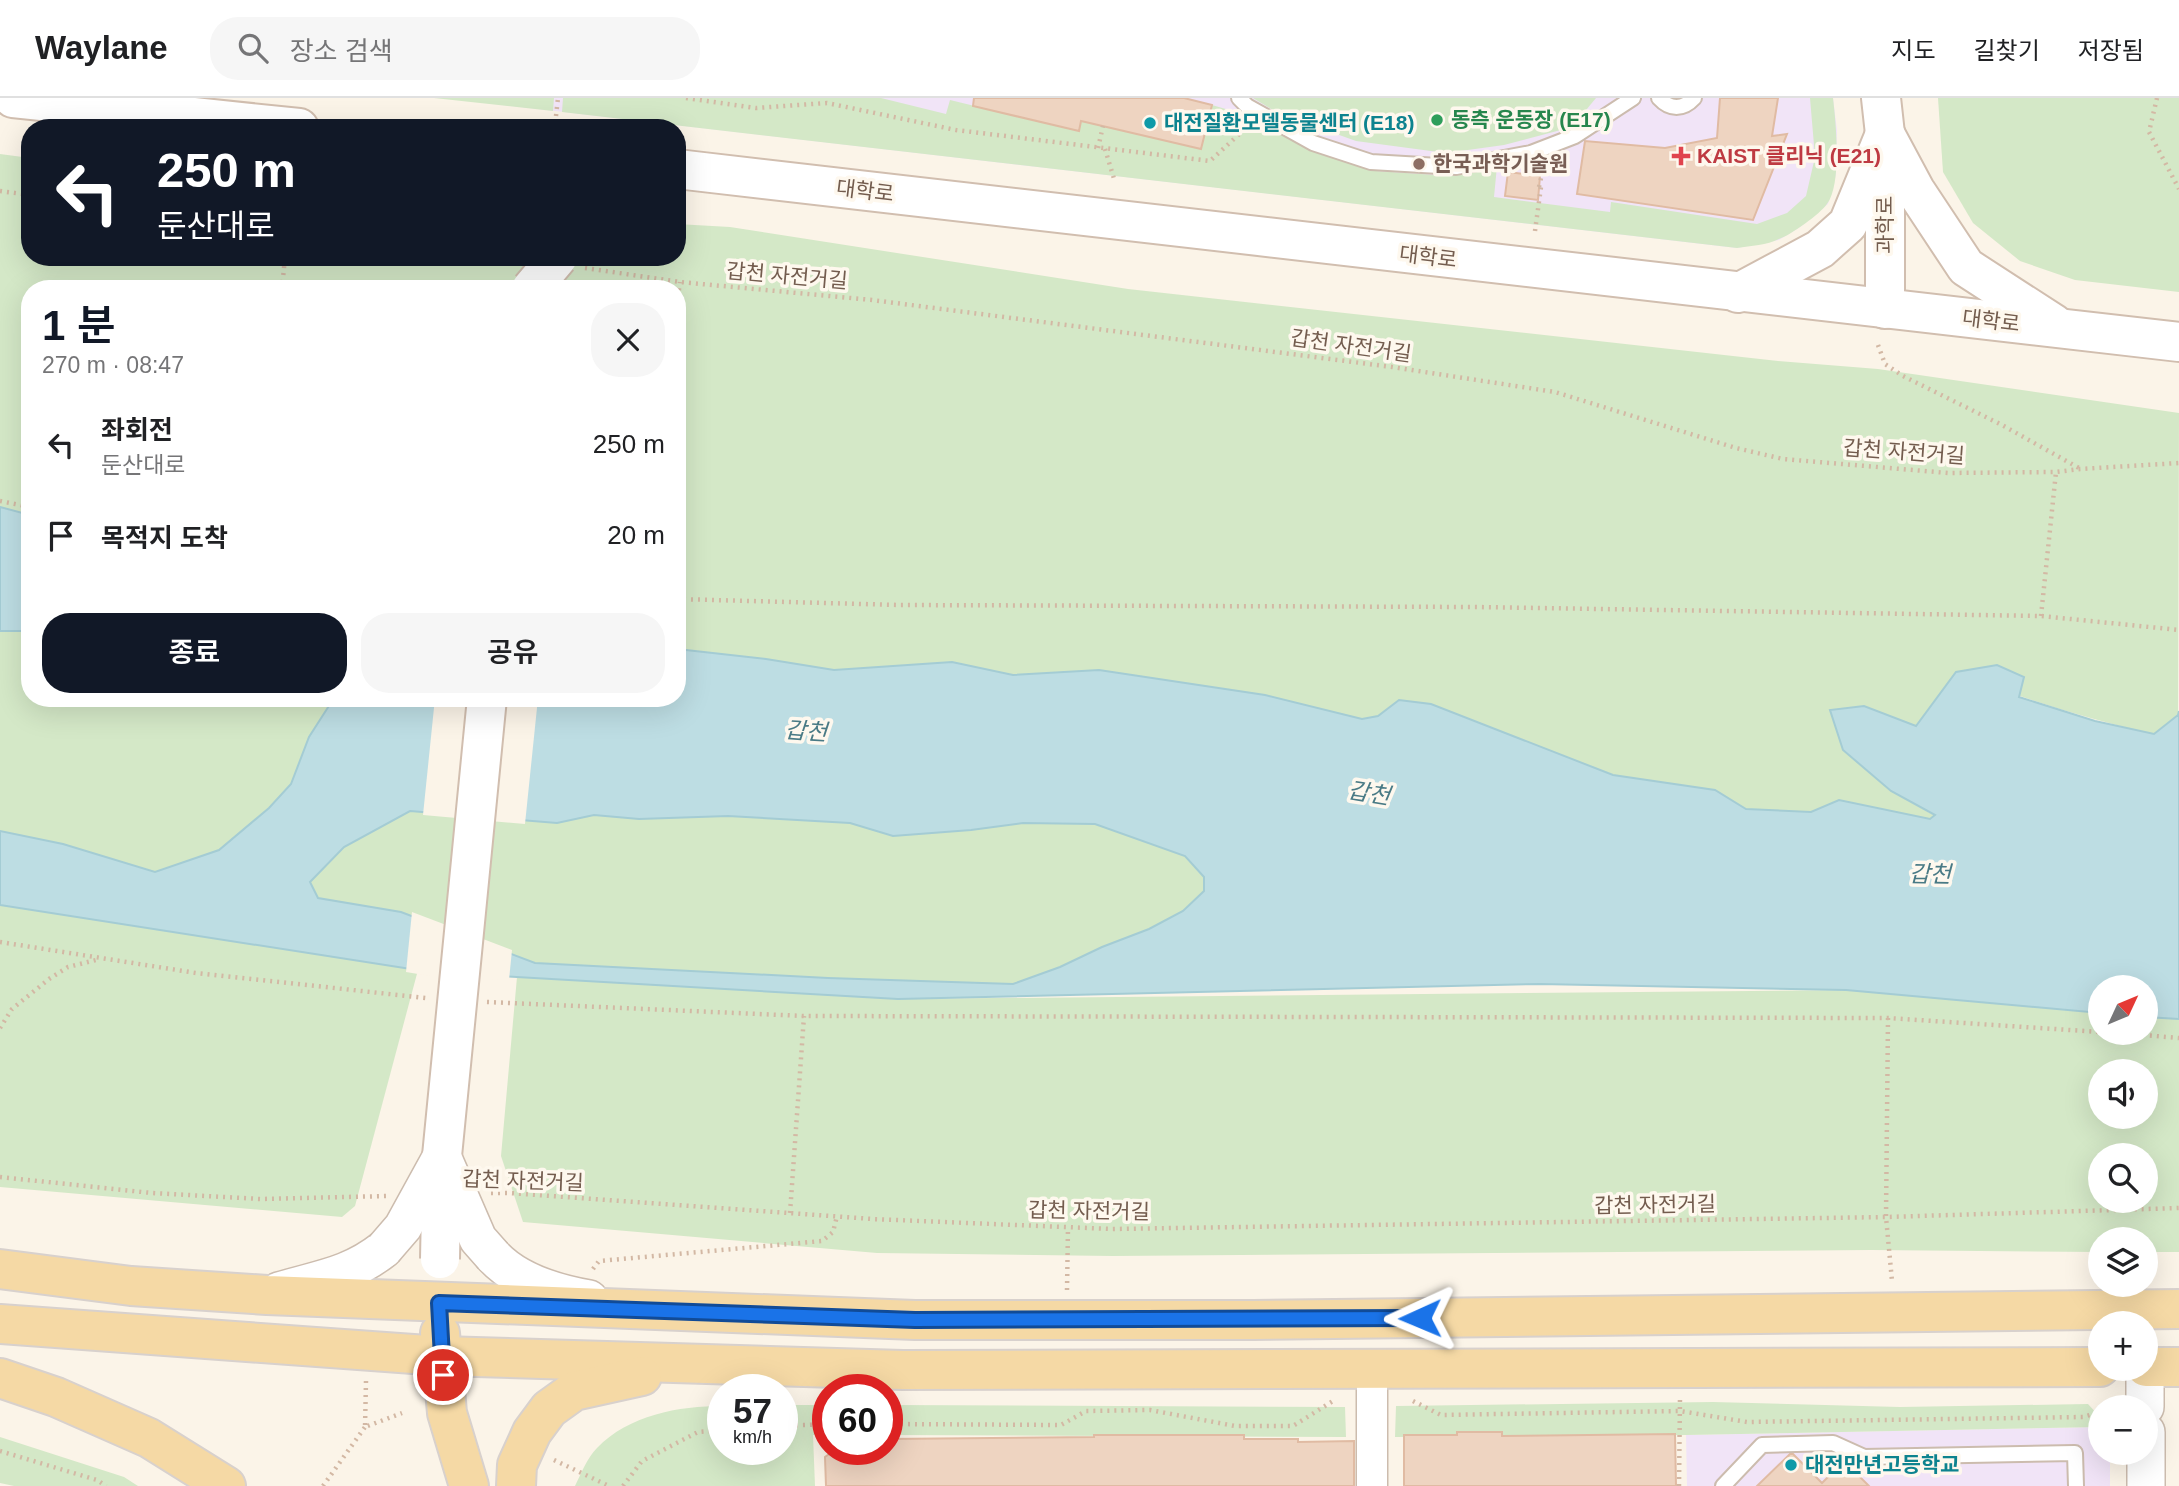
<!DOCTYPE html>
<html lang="ko">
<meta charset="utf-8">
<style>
body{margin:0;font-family:Arial,"Noto Sans KR",sans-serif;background:#f6f6f6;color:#202124;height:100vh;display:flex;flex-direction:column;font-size:26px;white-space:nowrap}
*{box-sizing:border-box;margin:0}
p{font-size:23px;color:#757577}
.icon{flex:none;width:38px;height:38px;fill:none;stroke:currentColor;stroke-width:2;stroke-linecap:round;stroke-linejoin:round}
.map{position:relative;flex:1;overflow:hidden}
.drawer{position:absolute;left:21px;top:182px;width:665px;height:427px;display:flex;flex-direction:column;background:#fff;border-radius:28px;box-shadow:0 7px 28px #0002}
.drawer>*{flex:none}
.top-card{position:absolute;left:21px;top:21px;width:665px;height:147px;border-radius:28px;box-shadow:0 7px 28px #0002;background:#111827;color:#fff;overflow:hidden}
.needle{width:46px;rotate:46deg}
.tools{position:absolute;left:2088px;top:877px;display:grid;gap:14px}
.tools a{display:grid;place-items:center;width:70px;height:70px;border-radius:50%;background:#fff;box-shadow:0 7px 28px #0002;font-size:35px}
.speed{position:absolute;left:707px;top:1276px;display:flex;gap:14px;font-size:35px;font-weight:700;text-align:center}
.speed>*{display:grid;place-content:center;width:91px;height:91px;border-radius:50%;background:#fff;box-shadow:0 7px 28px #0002;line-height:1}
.speed small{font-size:18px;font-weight:400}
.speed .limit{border:10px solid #d22;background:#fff;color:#111}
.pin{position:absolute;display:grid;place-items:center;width:60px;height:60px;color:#fff;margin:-30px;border:4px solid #fff;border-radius:50%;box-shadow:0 2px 7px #0007}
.me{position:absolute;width:77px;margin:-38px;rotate:269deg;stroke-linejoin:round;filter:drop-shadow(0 0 5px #0008)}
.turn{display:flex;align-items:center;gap:24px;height:147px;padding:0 21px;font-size:32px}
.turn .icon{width:91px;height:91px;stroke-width:2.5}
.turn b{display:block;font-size:49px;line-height:60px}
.round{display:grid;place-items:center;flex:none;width:74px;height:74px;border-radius:28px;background:#f6f6f6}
.headline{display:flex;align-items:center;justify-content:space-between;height:119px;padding:0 21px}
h1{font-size:42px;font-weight:600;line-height:52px;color:#111827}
.button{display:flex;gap:14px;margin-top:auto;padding:14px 21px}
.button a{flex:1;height:80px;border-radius:28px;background:#111827;color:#fff;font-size:28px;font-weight:600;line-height:80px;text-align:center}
.button a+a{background:#f6f6f6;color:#202124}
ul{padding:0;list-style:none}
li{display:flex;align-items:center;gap:21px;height:91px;padding:0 21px}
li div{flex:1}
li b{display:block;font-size:26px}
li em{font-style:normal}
header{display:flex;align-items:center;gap:42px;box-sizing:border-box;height:98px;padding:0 35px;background:#fff;border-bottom:2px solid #e0e0e0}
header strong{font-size:33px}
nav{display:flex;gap:38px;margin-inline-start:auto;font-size:24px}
.search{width:490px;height:63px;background:#f6f6f6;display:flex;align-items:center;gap:18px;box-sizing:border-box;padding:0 24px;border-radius:28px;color:#757577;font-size:26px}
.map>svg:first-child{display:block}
.education{fill:#f1e4f7}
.green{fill:#d4e8c7;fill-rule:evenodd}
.water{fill:#bddde3;stroke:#a4ccd4;stroke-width:2;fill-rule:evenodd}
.pier{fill:#fbf4e8}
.building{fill:#eed4c1;stroke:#e0bba3;stroke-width:2}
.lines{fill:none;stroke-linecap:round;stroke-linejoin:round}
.service-casing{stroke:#ccbcae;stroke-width:18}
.minor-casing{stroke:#ccbcae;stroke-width:33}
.tertiary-casing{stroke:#ccbcae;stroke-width:40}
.secondary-casing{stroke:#d1beaf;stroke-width:42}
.primary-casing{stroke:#d8d1cd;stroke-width:42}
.path{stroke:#d3b8a4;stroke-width:4.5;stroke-dasharray:2 5;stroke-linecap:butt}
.service{stroke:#fff;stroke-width:14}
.minor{stroke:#fff;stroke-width:30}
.tertiary{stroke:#fff;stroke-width:37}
.secondary{stroke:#fff;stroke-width:38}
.primary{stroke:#f5d9a5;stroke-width:38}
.tertiary-bridge-casing{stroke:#ccbcae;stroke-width:40;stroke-linecap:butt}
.secondary-bridge-casing{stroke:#d1beaf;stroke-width:42;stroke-linecap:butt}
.tertiary-bridge{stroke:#fff;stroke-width:37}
.secondary-bridge{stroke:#fff;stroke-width:38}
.route-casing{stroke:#114b97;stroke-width:18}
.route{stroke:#1a73e8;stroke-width:12}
.leisure-dot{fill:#2e9e5b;stroke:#fef8ee;stroke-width:2.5}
.culture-dot{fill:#0f9aa8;stroke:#fef8ee;stroke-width:2.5}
.health-dot{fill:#e0444e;stroke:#fef8ee;stroke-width:2.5}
.education-dot{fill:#8d6e63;stroke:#fef8ee;stroke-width:2.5}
.labels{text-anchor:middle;stroke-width:7;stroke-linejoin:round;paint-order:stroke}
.leisure-label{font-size:21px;font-weight:bold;fill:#27864d;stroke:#fef8ee;text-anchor:start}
.culture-label{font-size:21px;font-weight:bold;fill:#0d838f;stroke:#fef8ee;text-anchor:start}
.health-label{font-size:21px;font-weight:bold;fill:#be3a42;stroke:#fef8ee;text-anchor:start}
.education-label{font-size:21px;font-weight:bold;fill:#785e54;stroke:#fef8ee;text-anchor:start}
.street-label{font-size:21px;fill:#735c4e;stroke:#fef8ee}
.water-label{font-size:23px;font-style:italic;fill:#497a85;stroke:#fef8ee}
</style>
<header>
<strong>Waylane</strong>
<div class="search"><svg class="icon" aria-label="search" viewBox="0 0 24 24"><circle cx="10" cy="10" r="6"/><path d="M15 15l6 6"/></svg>장소 검색</div>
<nav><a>지도</a><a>길찾기</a><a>저장됨</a></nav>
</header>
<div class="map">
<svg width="2179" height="1388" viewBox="0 0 2179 1388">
<rect width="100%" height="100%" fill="#fbf4e8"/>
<g class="education">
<path d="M443,0H1833L1837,32L1836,76L1828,106L1800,129L1779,142L1737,150Z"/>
<path d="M2100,1329V1354L2110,1355V1388H1687L1686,1337Z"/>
</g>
<g class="green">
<path d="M434,0H554L553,13Z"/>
<path d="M563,0H881L946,16L950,2L1078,33L1081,23L1201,51L1212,7L1246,17L1319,56L1376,73L1451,78L1497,68L1494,99L1610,114L1611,104L1757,126L1787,115L1806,98L1815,59L1810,0H1833C1836,25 1842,86 1827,106C1820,116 1791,137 1779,141C1767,147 1751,148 1737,150L562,14Z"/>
<path d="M1253,0H1596L1572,29L1504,47L1446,55L1356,43L1278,15Z"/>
<path d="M1938,0H2179V194L2075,182L2020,163L1973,125L1943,74Z"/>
<path d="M0,56L30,60V159H677V126L730,129L1128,191L1778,263L1878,271L2179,315L2178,617L2154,636C2086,621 2021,600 1956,574L1916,628L1864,608L1891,693L1935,718L1930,721L1839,702L1811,714L1746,711L1715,692L1614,677L1430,606L1399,602L1378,618L1362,621L1265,597L1099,572L1013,577L952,564L834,572L766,561L677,551V191H30V417L0,409Z"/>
<path d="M0,533H30V600H334L309,639L291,686L269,710L219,752L155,775L63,746L0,733Z"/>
<path d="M410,713L557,725L594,717L639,721L728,718L850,725L893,738L971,732L1023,725L1095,726L1185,758L1204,779V793L1183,813L1149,831L1102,849L1060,869L1013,886L828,880L535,865L401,814L318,800L309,784L344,749Z"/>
<path d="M0,807L418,872L355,1108L342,1119L0,1089Z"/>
<path d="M517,879L898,901L1846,892L2100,913V934H2146V916L2179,919V1154H2146V1141H2100V1154L1871,1152L1113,1158L877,1155L523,1124L501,1058ZM2100,973H2146V1018H2100ZM2100,1057H2146V1102H2100Z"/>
<path d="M1713,1304L1900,1309L2088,1306L2100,1319V1329L1686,1337L1395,1339L1396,1308Z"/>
<path d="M782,1307H828V1336L813,1337L815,1388H575C581,1376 587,1360 597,1350C629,1317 678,1308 723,1308V1351H782Z"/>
<path d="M887,1307L1345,1309L1346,1339L887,1337Z"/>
<path d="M0,1339L124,1379L138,1388H14L0,1385Z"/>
</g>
<g class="water">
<path d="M0,409L30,417V533H0Z"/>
<path d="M677,551L766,561L834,572L952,564L1013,577L1099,572L1265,597L1362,621L1378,618L1399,602L1431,606L1613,677L1715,692L1746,711L1811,714L1839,702L1930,721L1935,717L1891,693L1843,652L1830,612L1864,608L1916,628L1956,574L1997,567L2024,579L2019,599L2095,623L2154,636L2178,617L2179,613V921L2146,919V889H2100V915L1846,892L1540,886L898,901L430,874L0,807V733L63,746L155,774L219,752L269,710L291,686L309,639L334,600H677ZM410,713L557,725L594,717L639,721L728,718L850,725L893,738L971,732L1023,725L1095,726L1185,758L1204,779V793L1183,813L1149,831L1102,849L1060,869L1013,886L828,880L535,865L401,814L318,800L310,784L344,749Z"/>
</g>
<g class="pier">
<path d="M435,600H538L525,726L423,717Z"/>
<path d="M412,814L512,852L509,882L430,878L406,874Z"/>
</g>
<g class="building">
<path d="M974,0H1184L1212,7L1201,51L1081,23L1079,33L973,8Z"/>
<path d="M1720,0H1778L1772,38L1787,36L1753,122L1577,96L1585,43L1665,50L1717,40Z"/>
<path d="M1508,74L1540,78L1538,102L1505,98Z"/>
<path d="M1457,1334H1502V1338L1675,1336L1676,1388H1404V1337H1457Z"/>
<path d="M1094,1337H1244V1341H1298V1344L1354,1343V1388H826L825,1359L836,1351H887V1341L1094,1339Z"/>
<path d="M1790,1356H1793L1822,1385L1844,1363L1869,1388H1757Z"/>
</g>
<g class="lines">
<defs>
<g id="service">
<path d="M1239,0L1247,8L1313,45L1371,64L1456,69L1531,55L1575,38L1633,0"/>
<path d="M1659,0C1670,12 1683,12 1694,0"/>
<path d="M1723,1388L1762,1347L1833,1345L1864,1359L2075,1355L2076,1388"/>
</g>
<path id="minor" d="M1372,1388V1271"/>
<g id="tertiary">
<path d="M493,1158C517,1184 555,1195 589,1201"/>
<path d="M279,1193C319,1181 350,1178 384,1151"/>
<path d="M2145,1270V1309"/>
<path d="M2146,1334V1388"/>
</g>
<g id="secondary">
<path d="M13,0L299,30"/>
<path d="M1881,0L1885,36V211"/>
<path d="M1885,36L1915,92L1966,169L2054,226"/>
<path d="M677,71L2179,244"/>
<path d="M1738,195L1820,151L1848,126L1885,36"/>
</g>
<g id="primary">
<path d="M0,1171L131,1188L267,1197L915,1222H1253L2179,1211"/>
<path d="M0,1226L441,1258L903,1272L2100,1269"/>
<path d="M440,1235L447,1315L469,1388"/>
<path d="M2146,1269H2179"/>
<path d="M0,1280L56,1299L149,1340L226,1388"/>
<path d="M516,1388L517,1367L532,1334L549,1311L574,1293L642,1278"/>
</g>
</defs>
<use href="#service" class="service-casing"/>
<use href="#minor" class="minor-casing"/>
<use href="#tertiary" class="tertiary-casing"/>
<use href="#secondary" class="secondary-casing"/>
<use href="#primary" class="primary-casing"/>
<g class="path">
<path d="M686,0L756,10L827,5L956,32L1210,63L1247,29"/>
<path d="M2157,0L2149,34L2179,91"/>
<path d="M556,18L558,0"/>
<path d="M1098,50L1103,28"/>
<path d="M1105,51L1115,84"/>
<path d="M1539,89L1543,71"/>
<path d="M0,93L30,97"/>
<path d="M1535,133L1541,89"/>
<path d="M585,170L680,184L872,202L1392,269L1555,294L1736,350L1783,361L1948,375L2056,374L2080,371L2179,365"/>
<path d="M282,191L285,159"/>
<path d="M677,206L680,184"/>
<path d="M1878,247L1885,266L1903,278L2002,327L2079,370"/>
<path d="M0,403L30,409"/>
<path d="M677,501L899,507L1476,509L2041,518L2179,532"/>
<path d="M2041,518L2056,374"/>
<path d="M0,844L196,875L426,900"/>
<path d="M487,904L804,918L1888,920L2100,934"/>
<path d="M1888,920L1886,1119L1892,1183"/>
<path d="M0,930L12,911L49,881L68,869L100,861"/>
<path d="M2108,934L2179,940"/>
<path d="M0,1079L152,1095L260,1101L388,1098"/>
<path d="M491,1095H510L872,1121L1112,1131L1886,1119L2179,1110"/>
<path d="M790,1115L804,918"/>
<path d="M593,1171L599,1163L822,1143L833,1134L837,1118"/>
<path d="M1067,1192L1068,1129"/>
<path d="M366,1283L365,1329L402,1315"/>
<path d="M1413,1303L1441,1317L1680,1313L1747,1324L2083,1319L2100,1314"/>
<path d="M887,1326L1061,1327L1086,1313L1150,1312L1235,1328H1293L1333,1303"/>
<path d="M782,1328L828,1326"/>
<path d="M0,1353L97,1382L106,1388"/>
<path d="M554,1362L609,1388"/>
<path d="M323,1388L365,1329"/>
<path d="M623,1388L642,1363L698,1334L723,1332"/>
<path d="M1679,1388L1680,1299"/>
</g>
<use href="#service" class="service"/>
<use href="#minor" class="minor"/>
<use href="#tertiary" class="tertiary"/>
<use href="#secondary" class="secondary"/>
<use href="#primary" class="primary"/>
<defs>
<g id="tertiary-bridge">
<path d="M442,1058L478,1141L493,1158"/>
<path d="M384,1151L403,1129L442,1058"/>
</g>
<g id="secondary-bridge">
<path d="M531,191L558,159"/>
<path d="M440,1161L442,1058L487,600"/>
</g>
</defs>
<use href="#tertiary-bridge" class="tertiary-bridge-casing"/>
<use href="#secondary-bridge" class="secondary-bridge-casing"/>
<use href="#tertiary-bridge" class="tertiary-bridge"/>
<use href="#secondary-bridge" class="secondary-bridge"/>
</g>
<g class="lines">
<defs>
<path id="route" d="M443,1277L439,1205L915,1222L1420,1220"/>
</defs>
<use href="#route" class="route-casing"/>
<use href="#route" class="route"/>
</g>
<circle class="leisure-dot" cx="1437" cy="22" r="7"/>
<g class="culture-dot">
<circle cx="1150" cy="25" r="7"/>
<circle cx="1791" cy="1367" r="7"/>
</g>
<path class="health-dot" d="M1677.5 47.5h7v7h7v7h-7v7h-7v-7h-7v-7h7z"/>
<circle class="education-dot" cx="1419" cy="66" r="7"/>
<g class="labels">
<g class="leisure-label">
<text x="1451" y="29">동측 운동장 (E17)</text>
</g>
<g class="culture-label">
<text x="1164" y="32">대전질환모델동물센터 (E18)</text>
<text x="1805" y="1374">대전만년고등학교</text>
</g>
<g class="health-label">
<text x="1697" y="65">KAIST 클리닉 (E21)</text>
</g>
<g class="education-label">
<text x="1433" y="73">한국과학기술원</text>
</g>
<g class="street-label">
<text transform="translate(865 93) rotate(7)" y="7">대학로</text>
<text transform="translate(1885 127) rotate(-90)" y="7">과학로</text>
<text transform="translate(1428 159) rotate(7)" y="7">대학로</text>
<text transform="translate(787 178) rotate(5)" y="7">갑천 자전거길</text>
<text transform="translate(1991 223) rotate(7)" y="7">대학로</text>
<text transform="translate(1351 248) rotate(8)" y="7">갑천 자전거길</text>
<text transform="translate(1904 354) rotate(4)" y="7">갑천 자전거길</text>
<text transform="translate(523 1083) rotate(2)" y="7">갑천 자전거길</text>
<text transform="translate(1655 1107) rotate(-1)" y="7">갑천 자전거길</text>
<text transform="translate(1089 1113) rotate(1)" y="7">갑천 자전거길</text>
</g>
<g class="water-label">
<text transform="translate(806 633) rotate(4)" y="8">갑천</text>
<text transform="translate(1369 695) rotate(9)" y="8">갑천</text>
<text transform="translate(1930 776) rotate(1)" y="8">갑천</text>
</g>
</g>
</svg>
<div class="tools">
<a><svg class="needle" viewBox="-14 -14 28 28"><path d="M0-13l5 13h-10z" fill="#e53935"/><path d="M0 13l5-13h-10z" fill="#757577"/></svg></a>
<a><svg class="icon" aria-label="sound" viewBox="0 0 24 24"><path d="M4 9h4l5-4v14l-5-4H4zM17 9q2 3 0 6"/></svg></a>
<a><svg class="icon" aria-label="search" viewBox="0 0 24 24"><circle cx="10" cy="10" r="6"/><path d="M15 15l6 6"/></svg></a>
<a><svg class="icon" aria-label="layers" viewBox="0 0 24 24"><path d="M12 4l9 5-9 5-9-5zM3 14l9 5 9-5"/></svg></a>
<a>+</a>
<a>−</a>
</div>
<div class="speed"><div>57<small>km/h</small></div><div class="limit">60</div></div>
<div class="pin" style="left:443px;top:1277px;background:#d93025"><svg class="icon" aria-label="arrive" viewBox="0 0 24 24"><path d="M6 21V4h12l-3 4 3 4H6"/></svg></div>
<svg class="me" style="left:1420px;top:1220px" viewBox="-20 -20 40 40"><path d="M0-17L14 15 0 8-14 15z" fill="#1a73e8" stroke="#fff" stroke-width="4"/></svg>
<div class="top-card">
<div class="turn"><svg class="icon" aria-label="left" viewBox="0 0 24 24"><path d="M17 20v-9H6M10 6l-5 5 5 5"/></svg><div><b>250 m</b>둔산대로</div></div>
</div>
<section class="drawer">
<div class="headline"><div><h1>1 분</h1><p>270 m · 08:47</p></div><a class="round"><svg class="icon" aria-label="close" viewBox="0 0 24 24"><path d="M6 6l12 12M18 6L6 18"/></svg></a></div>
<ul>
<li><svg class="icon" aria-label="left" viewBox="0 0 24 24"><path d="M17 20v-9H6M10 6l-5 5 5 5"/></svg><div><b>좌회전</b><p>둔산대로</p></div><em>250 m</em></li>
<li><svg class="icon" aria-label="arrive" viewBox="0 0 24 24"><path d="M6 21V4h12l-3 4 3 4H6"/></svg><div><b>목적지 도착</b></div><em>20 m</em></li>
</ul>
<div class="button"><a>종료</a><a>공유</a></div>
</section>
</div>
